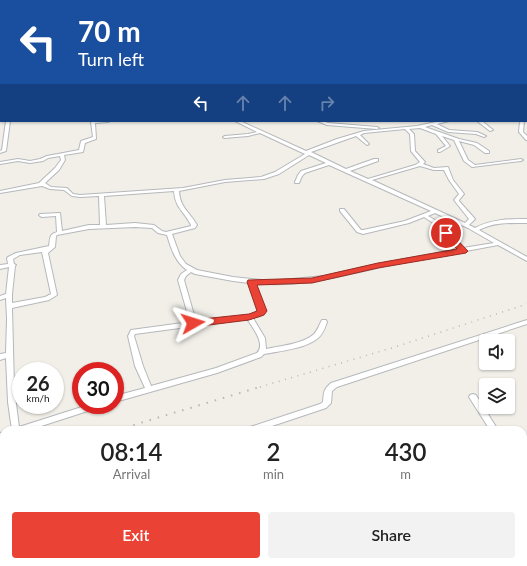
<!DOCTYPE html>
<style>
body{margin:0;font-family:Lato,sans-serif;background:#f2f2f2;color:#222;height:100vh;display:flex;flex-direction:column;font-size:15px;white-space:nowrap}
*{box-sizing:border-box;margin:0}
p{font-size:13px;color:#767676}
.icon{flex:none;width:22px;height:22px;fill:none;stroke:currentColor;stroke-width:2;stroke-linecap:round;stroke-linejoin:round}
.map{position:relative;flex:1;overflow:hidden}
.details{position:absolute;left:0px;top:426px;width:527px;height:140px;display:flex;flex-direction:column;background:#fff;border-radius:12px 12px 0 0;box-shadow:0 1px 3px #0004}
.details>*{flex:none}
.guide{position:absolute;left:0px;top:0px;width:527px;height:122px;box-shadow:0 1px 3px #0004;background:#1a4fa0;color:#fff;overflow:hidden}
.controls{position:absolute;left:479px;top:334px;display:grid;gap:8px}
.controls a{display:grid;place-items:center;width:36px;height:36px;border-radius:4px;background:#fff;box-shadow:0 1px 3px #0004;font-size:20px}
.speed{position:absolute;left:12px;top:362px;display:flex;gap:8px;font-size:20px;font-weight:700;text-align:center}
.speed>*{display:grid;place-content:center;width:52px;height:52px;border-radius:50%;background:#fff;box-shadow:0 1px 3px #0004;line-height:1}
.speed small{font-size:10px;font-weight:400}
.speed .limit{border:6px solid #d22;background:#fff;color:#111}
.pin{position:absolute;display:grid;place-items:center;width:34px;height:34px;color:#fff;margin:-17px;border:2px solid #fff;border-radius:50%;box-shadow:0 1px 4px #0007}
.me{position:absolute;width:44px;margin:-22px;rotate:84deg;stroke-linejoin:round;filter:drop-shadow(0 0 3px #0008)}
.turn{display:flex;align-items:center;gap:14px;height:84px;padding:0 12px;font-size:18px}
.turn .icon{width:52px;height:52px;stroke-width:2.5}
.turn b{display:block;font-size:28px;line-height:34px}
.lanes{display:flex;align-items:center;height:38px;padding:0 12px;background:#0003;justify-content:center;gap:20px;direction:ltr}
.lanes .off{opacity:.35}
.eta{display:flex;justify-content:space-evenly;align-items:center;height:68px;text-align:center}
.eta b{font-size:24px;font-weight:600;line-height:28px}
.primary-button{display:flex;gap:8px;margin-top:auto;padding:8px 12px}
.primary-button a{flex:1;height:46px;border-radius:4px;background:#ea4335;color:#fff;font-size:16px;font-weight:600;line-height:46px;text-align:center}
.primary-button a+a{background:#f2f2f2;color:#222}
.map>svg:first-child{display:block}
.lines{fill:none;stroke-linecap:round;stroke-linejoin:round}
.minor-casing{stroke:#b5b8bc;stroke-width:2}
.minor{fill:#fff;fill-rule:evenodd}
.rail-far1{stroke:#b6b7b8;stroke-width:1.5;stroke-dasharray:1 5.5;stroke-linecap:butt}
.rail{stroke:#b6b7b8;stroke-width:2;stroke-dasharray:1.5 7;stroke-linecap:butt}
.route{fill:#ea4335;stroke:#982c22}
</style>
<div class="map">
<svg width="527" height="566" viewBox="0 0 527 566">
<rect width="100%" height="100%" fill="#f1efe8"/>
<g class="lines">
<defs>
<g id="minor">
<rect x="14" y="0" width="2" height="1"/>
<rect x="57" y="0" width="2" height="1"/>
<path d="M93,0L99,1H92Z"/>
<path d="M279,0H281L282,1H280Z"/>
<path d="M524,0H527V1H522Z"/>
<rect x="526" y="8" width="1" height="2"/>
<rect x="0" y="17" width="1" height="2"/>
<rect x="526" y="34" width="1" height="2"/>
<rect x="0" y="64" width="1" height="2"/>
<rect x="0" y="70" width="1" height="3"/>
<rect x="526" y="71" width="1" height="2"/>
<rect x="526" y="76" width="1" height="2"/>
<rect x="0" y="85" width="1" height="2"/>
<rect x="526" y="85" width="1" height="2"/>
<rect x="526" y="99" width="1" height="2"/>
<rect x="0" y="111" width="1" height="2"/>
<rect x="526" y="114" width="1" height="2"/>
<path d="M6,121H10L6,151L0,153V151L2,150Z"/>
<path d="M90,121H110L108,122L95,123L96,139L85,143L83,152L64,155L65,160L59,170L45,183L51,187L67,188L73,194L80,195L183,188L225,180L261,177L275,172L305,154L260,133L248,136L224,138L223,137L225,136L248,134L257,132L235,121H240L306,151L337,139L364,131L417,126L441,121H449L437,124L449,130L477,132L486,136L484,137L476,134L448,132L432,125L425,127L459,139L477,143L489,151V153H485L474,145L459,141L468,160L475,165L521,159L523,160L521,161L472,167L464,161L454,140L442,136L450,146L440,152H438V150L446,146L436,134L420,128L409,129L414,134L415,151L425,162L423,164L434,168L448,167L453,180L464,194L459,200V201L475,219L469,225L475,228C492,219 509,219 527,219V223C510,223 494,222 479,230L527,257V261L498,245L466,251L463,253L461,252C433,257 404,262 377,268C337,277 296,288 255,283L265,311L261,316L253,318L265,338L266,349C280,346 303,344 314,334C318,330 319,325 322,320H326L327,322C325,328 323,334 318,338C305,349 280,351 264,354L261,357L217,373L115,402V396L145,388L135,366L128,336L131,330L190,322L178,280L181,274L187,270C175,262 171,248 167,235L158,233L152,228L135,227L89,229L57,235L56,236L55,247L48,253L57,295L49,300L12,308L14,388L19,427L88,405H101L100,407L29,430H12L8,402L6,358L0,360V354L6,353L7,319L6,298L0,300V296L6,294L9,267L0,269V265L8,264L7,258L8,257L16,253L49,246C50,239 49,234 57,232L56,216L42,217L40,216L39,215L40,214L60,213L62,231L89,225H100L99,196L80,197L72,196L64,190L50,189L42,186L0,193V191L39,183L55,168L61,160L60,156L48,158L43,161L30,163L18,161L0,164V162L18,159L30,161L40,159L47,156L79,150L81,141L93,137L91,122ZM405,129L410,134L411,151L420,162L415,165L368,179L350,171L378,161V159H374L346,169L311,152L356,136L367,145L369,144L360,135L364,133ZM309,155L326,163L301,171L298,175L295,182V183H299L302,176L305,173L329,165L431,211L405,221L363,230H361L344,209H340V211L357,232L363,234L409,223L424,217L444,230L445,237L458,249L378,264L324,276L271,281L233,277L197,270L186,264L180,256L172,234L195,228L197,225C189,211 180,208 179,191L225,182L264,179L279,174ZM420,166L434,170H444L449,180L459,194L454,200L469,219L465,223L372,180ZM174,191C175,208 184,211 191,225V226L166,232L162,231L154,225L135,223L106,225L104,196ZM435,213L468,228L494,243L463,248L450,236L449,228L428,216ZM42,252L51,294L45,297L12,303V294L15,266L16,265L14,264L13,259L20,255ZM191,272L195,274L233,281L249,283L259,311L257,312L249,315L196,322L184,280L186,276ZM247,319C253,328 266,344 257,353L216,368L151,386L143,366L134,336L135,334Z"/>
<path d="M317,121H323L328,123L377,127L379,128L377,129L327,125Z"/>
<path d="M477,121H482L493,130L490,131Z"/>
<path d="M520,121H524L523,132L527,136V140H526L519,132Z"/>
<path d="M527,320V324L337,387L332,391L331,403L326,408L260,430H246L247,428L320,404L323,402C324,392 323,390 331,383Z"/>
<path d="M473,394L476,395L498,430H490L469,397L470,395Z"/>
<path d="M4,432V438L0,439V433Z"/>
<path d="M523,468L527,470V480L523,478Z"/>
<path d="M4,499V507L0,509V501Z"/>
<path d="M253,562H264L266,566H255Z"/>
<path d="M269,562H283L280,566H266Z"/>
<path d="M325,562H335L336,566H326Z"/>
</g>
</defs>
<use href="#minor" class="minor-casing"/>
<use href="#minor" class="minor"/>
<path class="rail-far1" d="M260,387L395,347L527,304"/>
<g class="rail">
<path d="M117,430L263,386"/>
<path d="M0,475L4,473"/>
</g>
</g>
<path class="route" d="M443,231H449L466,249L468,251L466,253L378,268L312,283L257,285L267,311L264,315L249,320L193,327L188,323L193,320L249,314L257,311L247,282L248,280L312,278L378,263L457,249L443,235Z"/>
</svg>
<div class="controls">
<a><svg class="icon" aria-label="sound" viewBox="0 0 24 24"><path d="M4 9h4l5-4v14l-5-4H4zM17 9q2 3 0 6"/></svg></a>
<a><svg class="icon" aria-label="layers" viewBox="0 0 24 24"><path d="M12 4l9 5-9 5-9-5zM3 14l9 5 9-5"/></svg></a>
</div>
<div class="speed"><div>26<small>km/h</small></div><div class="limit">30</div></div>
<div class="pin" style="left:446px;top:233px;background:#d93025"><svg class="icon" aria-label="arrive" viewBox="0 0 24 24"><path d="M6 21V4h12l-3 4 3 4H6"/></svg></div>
<svg class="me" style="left:193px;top:323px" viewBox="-20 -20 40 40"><path d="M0-17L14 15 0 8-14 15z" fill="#ea4335" stroke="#fff" stroke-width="4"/></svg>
<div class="guide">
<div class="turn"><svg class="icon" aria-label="left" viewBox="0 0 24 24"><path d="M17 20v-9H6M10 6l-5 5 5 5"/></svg><div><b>70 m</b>Turn left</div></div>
<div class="lanes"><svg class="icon" aria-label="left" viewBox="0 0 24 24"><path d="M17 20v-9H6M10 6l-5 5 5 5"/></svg><svg class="icon off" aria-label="ahead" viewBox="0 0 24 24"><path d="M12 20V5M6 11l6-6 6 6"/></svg><svg class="icon off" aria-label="ahead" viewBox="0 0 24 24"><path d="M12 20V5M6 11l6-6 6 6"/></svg><svg class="icon off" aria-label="right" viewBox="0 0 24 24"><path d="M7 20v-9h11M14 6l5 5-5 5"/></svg></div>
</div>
<section class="details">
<div class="eta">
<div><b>08:14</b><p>Arrival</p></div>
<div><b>2</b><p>min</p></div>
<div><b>430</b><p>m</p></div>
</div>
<div class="primary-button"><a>Exit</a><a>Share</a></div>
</section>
</div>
